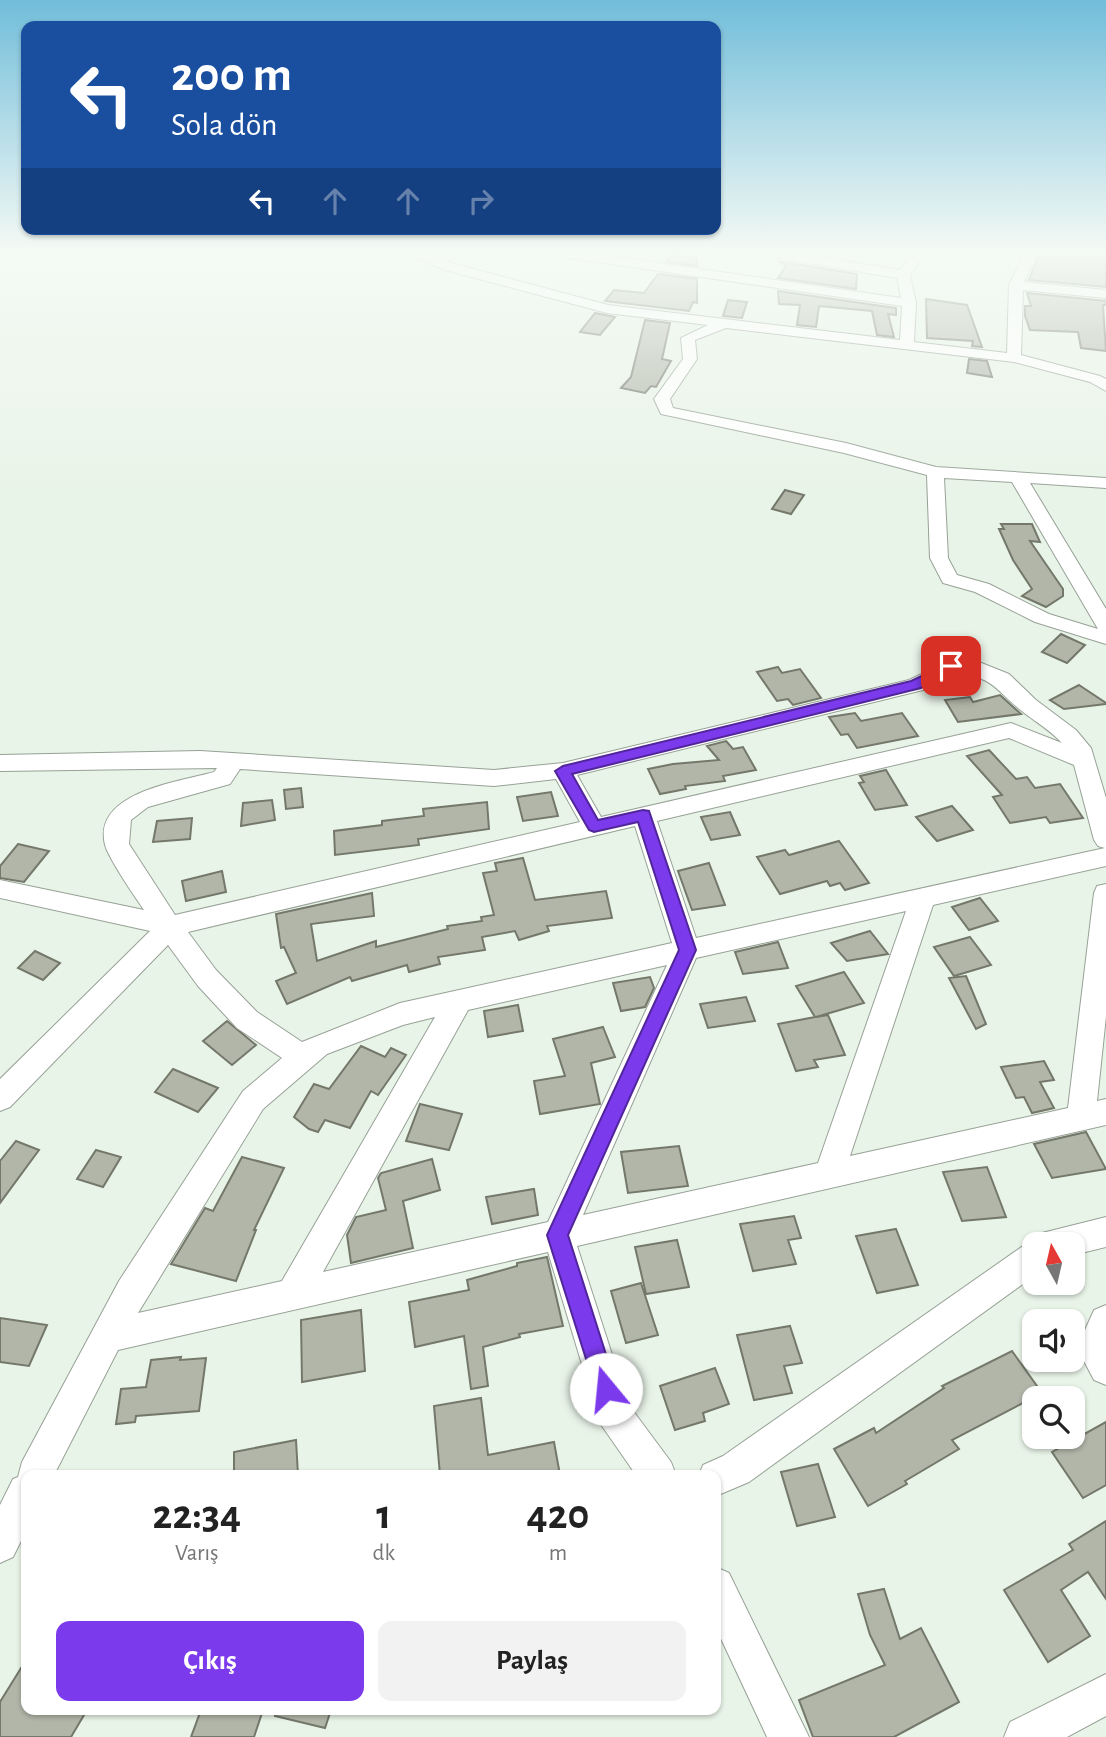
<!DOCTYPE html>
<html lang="tr">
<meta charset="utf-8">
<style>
body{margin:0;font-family:"Alegreya Sans",sans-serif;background:#f2f2f2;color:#222;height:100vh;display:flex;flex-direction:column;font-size:26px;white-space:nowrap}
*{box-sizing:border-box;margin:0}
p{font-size:23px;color:#767676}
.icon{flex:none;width:38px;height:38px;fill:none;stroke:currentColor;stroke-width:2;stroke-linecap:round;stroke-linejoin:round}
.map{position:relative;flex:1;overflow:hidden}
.sheet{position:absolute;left:21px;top:1470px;width:700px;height:245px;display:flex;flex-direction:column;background:#fff;border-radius:14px;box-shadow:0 2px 5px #0004}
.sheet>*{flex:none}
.hud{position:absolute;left:21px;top:21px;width:700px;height:214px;border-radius:14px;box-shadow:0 2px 5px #0004;background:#1a4fa0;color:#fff;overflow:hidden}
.needle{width:46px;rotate:352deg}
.tools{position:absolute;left:1022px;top:1232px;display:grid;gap:14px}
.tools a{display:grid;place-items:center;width:63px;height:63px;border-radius:14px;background:#fff;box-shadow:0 2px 5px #0004;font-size:35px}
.pin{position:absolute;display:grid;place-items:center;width:60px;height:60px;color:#fff;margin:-30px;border-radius:14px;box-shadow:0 4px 10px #0006}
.me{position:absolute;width:77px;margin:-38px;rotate:343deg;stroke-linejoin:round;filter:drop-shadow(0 0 5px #0008)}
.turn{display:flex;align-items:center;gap:24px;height:147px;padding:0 35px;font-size:32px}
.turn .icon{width:91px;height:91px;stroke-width:2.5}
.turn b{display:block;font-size:49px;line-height:60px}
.lanes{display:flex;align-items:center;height:66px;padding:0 35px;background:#0003;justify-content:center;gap:35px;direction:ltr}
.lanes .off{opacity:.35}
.eta{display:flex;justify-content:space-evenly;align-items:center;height:119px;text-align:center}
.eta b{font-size:42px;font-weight:700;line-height:49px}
.primary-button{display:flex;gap:14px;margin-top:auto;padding:14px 35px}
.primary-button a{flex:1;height:80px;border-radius:14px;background:#7c3aed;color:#fff;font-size:28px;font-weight:700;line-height:80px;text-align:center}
.primary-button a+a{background:#f2f2f2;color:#222}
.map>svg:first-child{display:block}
.building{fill:#b2b6a9;stroke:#74786b;stroke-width:2}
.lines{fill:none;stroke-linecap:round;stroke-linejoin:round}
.minor-casing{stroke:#97a196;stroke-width:2}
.minor{fill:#fff;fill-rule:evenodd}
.route{fill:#7c3aed;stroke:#51269a;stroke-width:2}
</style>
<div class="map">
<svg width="1106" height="1737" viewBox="0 0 1106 1737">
<rect width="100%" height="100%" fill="#e9f4e8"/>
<g class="building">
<path d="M675,250H697V266L667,262Z"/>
<path d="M1041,250H1106V287L1029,280Z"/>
<path d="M778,261L857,274L856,289L778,278L786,266Z"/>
<path d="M658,274L697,279V303L693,302L689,311L605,301L614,290L644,293Z"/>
<path d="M778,291L896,308V315L888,314L894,337L877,335L872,311L819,306L816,327L797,325L800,305L779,304Z"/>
<path d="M1027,293L1106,301V305H1103L1106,351L1081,348L1078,332L1030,330L1025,316V306H1031Z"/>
<path d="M926,299L967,305L982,347L972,346L973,341L927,338Z"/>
<path d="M728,300L747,302L742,318L723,316Z"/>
<path d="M595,313L615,317L600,335L580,332Z"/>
<path d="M645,320L670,323L662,359L671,361L656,387L651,386L645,393L621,388L631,377Z"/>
<path d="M969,359L987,361L992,377L967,373Z"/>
<path d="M785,490L804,495L791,514L772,509Z"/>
<path d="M1001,524H1032L1040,542L1030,541L1063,589V596L1046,607L1022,596L1032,589L1013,560L999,529H1004Z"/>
<path d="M1061,634L1085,645L1067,663L1042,652Z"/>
<path d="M778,667L782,673L800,669L821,698L793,705L788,699L777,701L757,672Z"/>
<path d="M1079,685L1106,703V704L1064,709L1050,700Z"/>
<path d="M1000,695L1021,714L958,722L945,700L970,697L973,702Z"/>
<path d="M855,713L861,721L902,713L918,736L857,748L848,734L841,735L829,717Z"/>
<path d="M726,741L733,749L743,747L756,770L723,776L725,781L685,786L686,789L660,794L648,769L673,764L719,760L707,746Z"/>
<path d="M989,750L1016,779L1027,777L1035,788L1060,784L1083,818L1050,823L1046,817L1010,823L993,797L1002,795L967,756Z"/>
<path d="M886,770L907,805L875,810L859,783L864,782L860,776Z"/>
<path d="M301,788L303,807L286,809L284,790Z"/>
<path d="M551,792L558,816L523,821L517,797Z"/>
<path d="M272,800L275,820L241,826L243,803Z"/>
<path d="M487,802L489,829L418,839L419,845L335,855L334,831L382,825V821L424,816L423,809Z"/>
<path d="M952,806L973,830L937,841L916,817Z"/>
<path d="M730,812L740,835L711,840L701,817Z"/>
<path d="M192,818L190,839L153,842L157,821Z"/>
<path d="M839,841L869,883L845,890L840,883L830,886L827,881L780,894L757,857L785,850L789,855Z"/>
<path d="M18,844L49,851L24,882L0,878V866Z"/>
<path d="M523,858L535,900L606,891L612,918L547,926L549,931L519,940L515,931L482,937L485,950L438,957L440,964L409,972L407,965L352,981L350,977L287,1004L276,981L296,973L284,947L281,948L276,914L372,893L374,916L311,924L317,961L376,941V947L448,929L447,926L482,921L481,917L494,915L483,873L497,871L495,863Z"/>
<path d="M709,863L725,905L692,910L678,871Z"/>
<path d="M222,871L226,892L186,901L182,881Z"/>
<path d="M980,898L998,921L969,930L952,907Z"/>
<path d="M870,931L888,954L847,961L831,943Z"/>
<path d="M970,937L991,965L954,976L934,947Z"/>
<path d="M778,942L788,968L743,974L735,952Z"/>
<path d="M35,951L60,963L43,980L18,968Z"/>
<path d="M844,972L864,1003L816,1017L828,1015L845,1055L814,1060L818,1067L796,1071L778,1024L815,1017L796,986Z"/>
<path d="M966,976L986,1024L976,1029L949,978Z"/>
<path d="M650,977L654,988L645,1007L621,1011L613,983Z"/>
<path d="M746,997L755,1021L708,1028L700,1004Z"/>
<path d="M518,1005L523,1031L488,1037L484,1011Z"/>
<path d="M227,1021L256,1045L232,1065L203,1041Z"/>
<path d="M603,1027L615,1057L591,1063L600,1104L540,1114L534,1081L565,1076L553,1039Z"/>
<path d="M361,1046L385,1057L391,1048L406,1055L378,1095L371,1091L350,1128L325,1120L318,1132L309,1129L294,1117L314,1084L329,1089Z"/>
<path d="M1044,1061L1054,1080L1040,1082L1054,1108L1032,1113L1024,1097L1016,1098L1001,1067Z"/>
<path d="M173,1069L218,1088L198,1112L155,1092Z"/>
<path d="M420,1104L462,1114L449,1150L406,1141Z"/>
<path d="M1086,1132L1106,1169L1052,1178L1034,1144Z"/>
<path d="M16,1141L39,1150L0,1203V1161Z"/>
<path d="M679,1146L688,1186L628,1193L621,1152Z"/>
<path d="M96,1150L121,1157L103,1187L77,1179Z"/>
<path d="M242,1157L284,1168L254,1230H256L236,1281L171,1264L205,1208L213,1211Z"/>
<path d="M432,1159L440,1190L403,1201L413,1248L351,1263L347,1235L356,1217L386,1210L378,1178L381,1173Z"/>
<path d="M987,1167L1006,1217L962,1221L943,1172Z"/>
<path d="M534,1189L538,1215L492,1224L486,1197Z"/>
<path d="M794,1216L801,1238L788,1240L796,1264L753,1271L740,1224Z"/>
<path d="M896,1229L918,1285L877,1293L856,1236Z"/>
<path d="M677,1240L689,1287L646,1294L635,1247Z"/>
<path d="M547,1257L563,1326L519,1334L520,1337L483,1347L488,1386L471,1389L464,1336L415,1347L409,1302L469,1290L467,1280L517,1266V1263Z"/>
<path d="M641,1283L658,1335L626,1343L611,1291Z"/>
<path d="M361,1310L365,1371L302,1382L301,1320Z"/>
<path d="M0,1318L47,1325L29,1366L0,1362Z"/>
<path d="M790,1326L802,1363L784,1366L792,1393L754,1400L737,1335Z"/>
<path d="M1012,1351L1042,1393L952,1440L959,1449L905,1481L907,1484L868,1506L834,1449L874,1428L876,1433L944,1388L942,1386Z"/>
<path d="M181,1357L180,1360L206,1358L199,1411L136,1416L135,1422L116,1424L121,1389L146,1387L151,1360Z"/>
<path d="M715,1368L729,1404L703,1413L705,1421L675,1430L660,1386Z"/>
<path d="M481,1398L488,1455L554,1442L560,1475H440L434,1406Z"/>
<path d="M1106,1422V1485L1083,1498L1052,1452Z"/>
<path d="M296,1440L298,1475H234V1452Z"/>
<path d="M818,1464L835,1517L797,1526L781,1472Z"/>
<path d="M1106,1521V1599L1088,1572L1061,1590L1090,1636L1048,1662L1004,1590L1073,1550L1069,1544Z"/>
<path d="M884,1589L900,1639L921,1628L959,1702L894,1737H813L799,1700L885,1665L870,1635L858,1594Z"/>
<path d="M26,1660V1710H87L71,1737H0V1702Z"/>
<path d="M201,1710H263L254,1737H191Z"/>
<path d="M276,1710H331L325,1728L275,1716Z"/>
</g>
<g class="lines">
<defs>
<g id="minor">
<path d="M399,250H417L455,264L608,305L900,340L902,306L541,254L535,250H569L901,298L897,278L754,254L748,250H778L900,270L915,250H928L910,275L916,303L914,342L1007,353L1009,285L1027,250H1039L1024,282L1106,290V298L1023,290L1021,355L1100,376L1106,379V391L1090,382L1014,362L726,328L695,340L697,359L670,399L673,408L846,443L936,467L1106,478V488L1030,483L1106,609V644L1035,622L975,592L943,583L930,558L927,475L844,453L661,414L654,399L683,359L681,338L708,325L607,313L445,270ZM944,478L1012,482L1098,629L1049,614L989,584L957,575L948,558Z"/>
<path d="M951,660L979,662L1009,674L1036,700L1076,730L1091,748L1106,798V866L933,905L850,1156L1068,1108L1094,893L1097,886L1106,884V1016L1097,1101L1106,1099V1125L577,1246L628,1404L671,1462L676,1475H636L602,1426L597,1414L548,1252L118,1350L54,1475H26V1531L13,1557L0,1563V1505L13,1479L18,1477L22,1462L119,1281L243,1091L282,1058L237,1028L198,986L168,945L10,1107L0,1111V1079L150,931L0,898V880L144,910C135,897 109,859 105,845C92,792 179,782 214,772L217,768L0,771V755L200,751L494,770L563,763L909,680ZM954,673C995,677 994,689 1023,712C1036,722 1051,731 1062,743L1011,723L601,817L577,775L923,690ZM1009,738L1074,765L1094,840L1098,846L1105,848L696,938L657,821ZM240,769L494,786L556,779L580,822L175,915L129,844L131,820L148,807L230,784ZM635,826L672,943L400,1003L302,1042L257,1012L216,970L188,932ZM906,911L818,1163L583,1215L696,958ZM667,965L548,1222L323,1272L468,1010ZM435,1017L282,1281L138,1313L263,1109L327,1054L403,1025Z"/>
<path d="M1106,1217V1247L1073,1255V1244H1034V1276L749,1482L716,1496V1475H699L703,1465L723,1456L1023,1246L1034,1242L1038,1243L1042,1233Z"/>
<path d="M1106,1305V1385L1094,1380L1077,1348L1094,1310Z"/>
<path d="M716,1567L729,1573L809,1737H767L716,1628Z"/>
<path d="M1106,1674V1716L1067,1737H1004L1010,1722Z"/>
</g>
</defs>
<use href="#minor" class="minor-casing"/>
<use href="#minor" class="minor"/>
</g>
<linearGradient id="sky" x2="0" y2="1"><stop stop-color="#71bdda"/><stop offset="0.51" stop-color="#f5faf5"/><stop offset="1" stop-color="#f5faf5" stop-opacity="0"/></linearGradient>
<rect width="1106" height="493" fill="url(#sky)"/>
<path class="route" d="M951,662L958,666L956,669L921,688L572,774L598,820L643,810L649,811L696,950L568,1235L617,1389L614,1397L606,1400L598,1397L547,1235L679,950L638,822L594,832L589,830L555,771L563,766L911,681Z"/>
</svg>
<div class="tools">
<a><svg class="needle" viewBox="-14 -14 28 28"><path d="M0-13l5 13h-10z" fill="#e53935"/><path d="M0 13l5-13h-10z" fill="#767676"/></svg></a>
<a><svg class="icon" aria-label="sound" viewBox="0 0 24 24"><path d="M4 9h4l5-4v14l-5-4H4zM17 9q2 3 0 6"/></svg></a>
<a><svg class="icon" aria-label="search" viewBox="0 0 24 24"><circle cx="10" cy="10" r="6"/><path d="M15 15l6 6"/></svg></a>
</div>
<div class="pin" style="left:951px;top:666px;background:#d93025"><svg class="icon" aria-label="arrive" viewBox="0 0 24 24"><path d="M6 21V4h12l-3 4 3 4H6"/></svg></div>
<svg class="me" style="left:606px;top:1389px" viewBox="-20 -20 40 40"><circle r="19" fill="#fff"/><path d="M0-13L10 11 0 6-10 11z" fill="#7c3aed"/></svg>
<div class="hud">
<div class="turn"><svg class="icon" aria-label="left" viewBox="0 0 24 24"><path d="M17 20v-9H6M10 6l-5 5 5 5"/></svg><div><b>200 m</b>Sola dön</div></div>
<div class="lanes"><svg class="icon" aria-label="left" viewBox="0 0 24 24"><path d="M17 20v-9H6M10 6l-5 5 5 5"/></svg><svg class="icon off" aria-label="ahead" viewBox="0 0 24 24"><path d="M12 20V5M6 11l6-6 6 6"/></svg><svg class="icon off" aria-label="ahead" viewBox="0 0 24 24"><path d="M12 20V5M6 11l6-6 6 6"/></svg><svg class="icon off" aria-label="right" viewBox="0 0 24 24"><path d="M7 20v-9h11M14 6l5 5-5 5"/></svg></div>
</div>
<section class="sheet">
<div class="eta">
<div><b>22:34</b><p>Varış</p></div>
<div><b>1</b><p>dk</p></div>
<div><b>420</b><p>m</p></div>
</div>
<div class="primary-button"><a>Çıkış</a><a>Paylaş</a></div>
</section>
</div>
